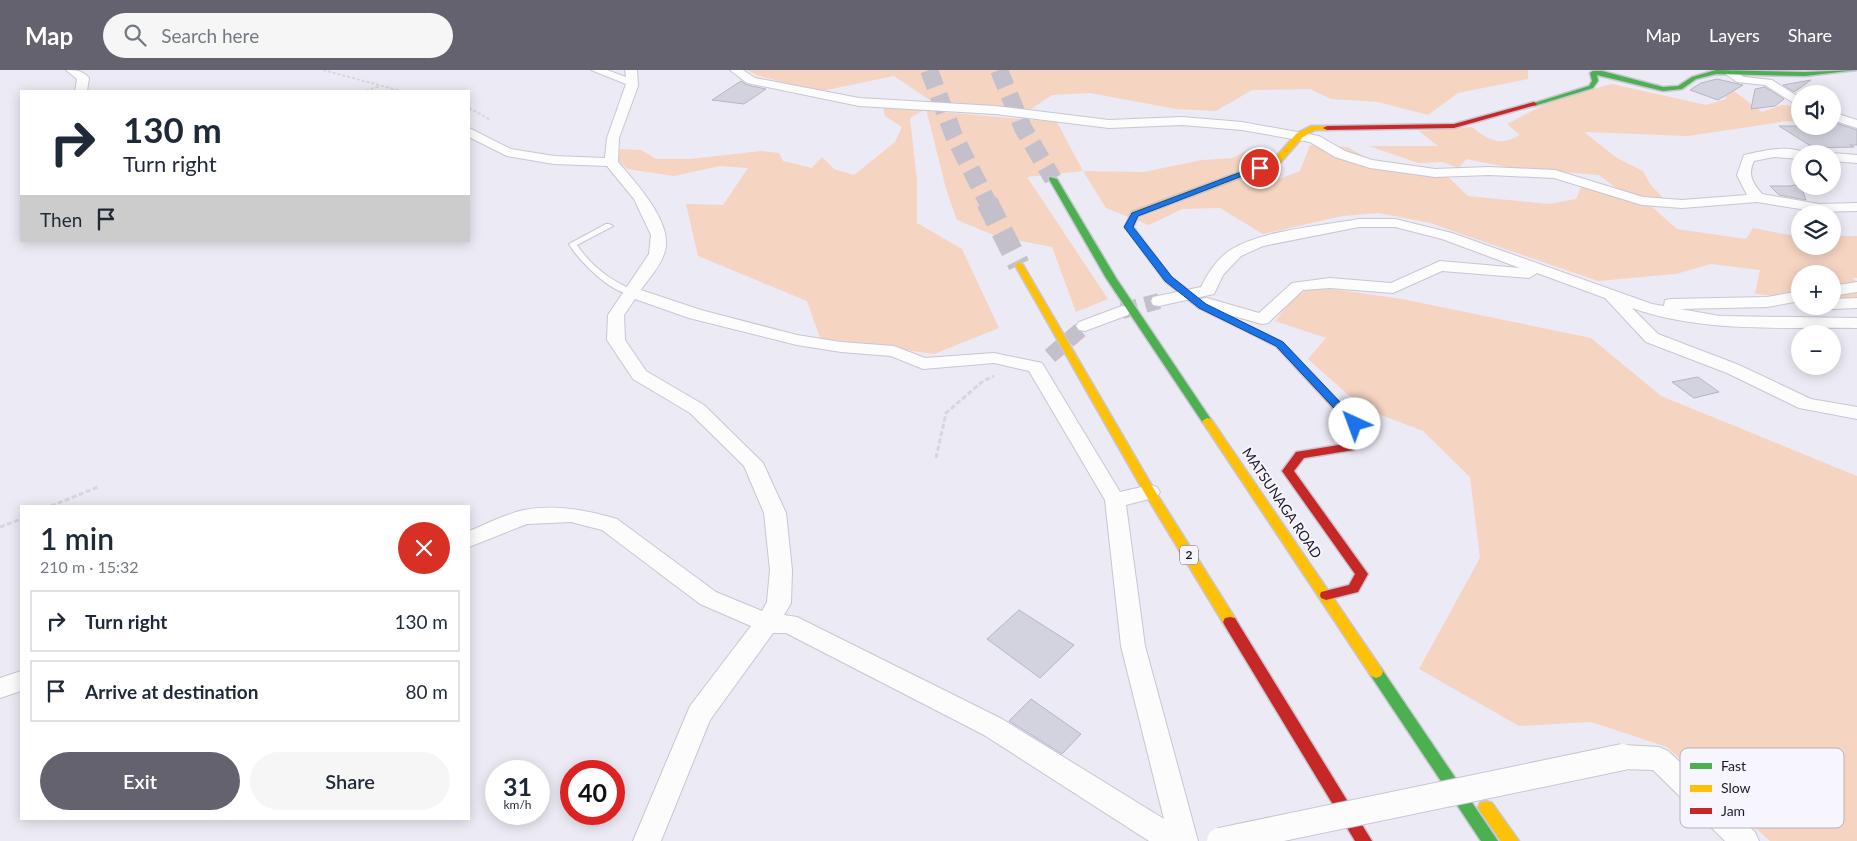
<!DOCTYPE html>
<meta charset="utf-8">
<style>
body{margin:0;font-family:Lato,sans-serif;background:#f6f6f7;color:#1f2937;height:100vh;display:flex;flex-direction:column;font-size:19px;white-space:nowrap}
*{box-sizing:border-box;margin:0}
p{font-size:16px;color:#747a83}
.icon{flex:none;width:28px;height:28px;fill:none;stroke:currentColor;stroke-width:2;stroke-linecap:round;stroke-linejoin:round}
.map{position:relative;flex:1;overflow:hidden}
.panel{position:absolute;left:20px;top:435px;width:450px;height:315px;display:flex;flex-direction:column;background:#fff;border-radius:0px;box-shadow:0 2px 12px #0003}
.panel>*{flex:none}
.guide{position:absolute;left:20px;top:20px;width:450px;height:152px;border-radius:0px;box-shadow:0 2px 12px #0003;background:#fff;color:#1f2937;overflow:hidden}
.buttons{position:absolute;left:1791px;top:15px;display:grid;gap:10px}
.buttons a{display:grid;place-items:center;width:50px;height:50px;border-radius:50%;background:#fff;box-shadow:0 2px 12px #0003;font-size:25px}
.speed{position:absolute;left:485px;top:690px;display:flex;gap:10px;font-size:25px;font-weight:700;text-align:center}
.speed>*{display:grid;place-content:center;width:65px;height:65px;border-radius:50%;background:#fff;box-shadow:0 2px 12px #0003;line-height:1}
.speed small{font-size:12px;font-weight:400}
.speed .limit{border:8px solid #d22;background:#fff;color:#111}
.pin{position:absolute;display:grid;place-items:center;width:42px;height:42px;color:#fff;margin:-21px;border:2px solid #fff;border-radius:50%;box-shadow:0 1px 5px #0007}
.me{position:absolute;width:55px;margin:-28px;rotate:317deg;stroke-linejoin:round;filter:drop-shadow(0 0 4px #0008)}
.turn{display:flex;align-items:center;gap:18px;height:105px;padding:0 20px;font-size:22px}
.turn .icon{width:65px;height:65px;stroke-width:2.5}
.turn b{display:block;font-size:35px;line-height:42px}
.then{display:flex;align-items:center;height:48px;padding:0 20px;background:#0003;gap:10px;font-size:19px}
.round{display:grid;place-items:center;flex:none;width:52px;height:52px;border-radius:26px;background:#f6f6f7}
.head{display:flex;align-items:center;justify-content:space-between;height:85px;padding:0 20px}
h1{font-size:30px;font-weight:600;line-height:38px}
.primary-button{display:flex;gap:10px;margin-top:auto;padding:10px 20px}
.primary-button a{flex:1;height:58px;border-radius:30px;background:#656270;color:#fff;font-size:20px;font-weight:600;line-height:58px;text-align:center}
.primary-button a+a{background:#f6f6f7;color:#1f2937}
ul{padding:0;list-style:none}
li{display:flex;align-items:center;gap:15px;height:62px;margin:0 10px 8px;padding:0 10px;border:2px solid #e0e1e3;border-radius:0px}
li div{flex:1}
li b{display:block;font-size:19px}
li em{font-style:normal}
header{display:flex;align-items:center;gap:30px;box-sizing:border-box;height:70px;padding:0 25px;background:#656270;color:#fff}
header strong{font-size:24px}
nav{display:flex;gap:28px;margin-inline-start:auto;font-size:18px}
.search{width:350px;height:45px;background:#f6f6f7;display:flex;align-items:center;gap:12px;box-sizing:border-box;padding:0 18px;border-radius:28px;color:#747a83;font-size:19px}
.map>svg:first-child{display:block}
.green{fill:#f5d4c2}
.building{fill:#d3d3e0;stroke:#b6b6c2}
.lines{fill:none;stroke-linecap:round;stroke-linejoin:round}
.street-tunnel{stroke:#c3c0cb;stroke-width:16;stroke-dasharray:16 8;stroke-linecap:butt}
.highway-tunnel-far1{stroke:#c3c0cb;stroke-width:18;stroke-dasharray:18 9;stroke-linecap:butt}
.highway-tunnel{stroke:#c3c0cb;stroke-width:22;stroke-dasharray:22 11;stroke-linecap:butt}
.lane-casing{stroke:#c8c6d2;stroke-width:2}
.street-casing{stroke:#c8c6d2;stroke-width:2}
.fast-casing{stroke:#c8c6d2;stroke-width:3}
.slow-casing{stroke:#c8c6d2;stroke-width:3}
.jam-casing{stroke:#c8c6d2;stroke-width:3}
.path-far1{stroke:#d8d6da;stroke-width:2;stroke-dasharray:3 2;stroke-linecap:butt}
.path{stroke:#d8d6da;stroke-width:3;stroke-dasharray:5 2.5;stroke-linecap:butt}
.lane{fill:#fcfcfd;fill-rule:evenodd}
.street{fill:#fcfcfd;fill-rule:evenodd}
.fast{fill:#4caf50;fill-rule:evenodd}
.slow{fill:#ffc107;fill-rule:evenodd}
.jam{fill:#c62828;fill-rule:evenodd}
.street-bridge-casing{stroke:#c8c6d2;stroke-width:28;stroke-linecap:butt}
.street-bridge{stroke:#fcfcfd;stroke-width:26}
.route{fill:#1a73e8;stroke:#114b97}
.labels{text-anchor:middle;stroke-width:4;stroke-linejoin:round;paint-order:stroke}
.shield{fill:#f7f5fe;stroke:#5e5b69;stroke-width:1}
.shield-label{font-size:12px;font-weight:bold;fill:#1d1929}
.street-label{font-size:14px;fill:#1d1929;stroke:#f7f5fe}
.key{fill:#f7f5fe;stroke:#b6b3be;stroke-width:1}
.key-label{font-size:14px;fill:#1d1929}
</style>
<header>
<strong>Map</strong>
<div class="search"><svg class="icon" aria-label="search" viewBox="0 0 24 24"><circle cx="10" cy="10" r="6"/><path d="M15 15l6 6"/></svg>Search here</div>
<nav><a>Map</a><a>Layers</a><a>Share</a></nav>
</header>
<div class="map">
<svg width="1857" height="771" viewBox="0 0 1857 771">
<rect width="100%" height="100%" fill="#eceaf4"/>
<g class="green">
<path d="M747,0H1528V9L1458,23L1428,45L1378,32L1331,29L1310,19L1252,20L1216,41L1176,39L1090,23L1052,25L1028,41L937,35L894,6L817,22L757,5Z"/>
<path d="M1612,14L1706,35L1726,29L1723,18L1731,19L1762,42L1782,35L1800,37V52L1788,51L1688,66L1584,62L1617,88L1643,101L1650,114L1665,130L1624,124L1599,105L1512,98L1466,89L1459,98L1442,92L1418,93L1369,76H1438L1419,61L1472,57C1489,71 1500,76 1520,65L1507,54L1557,28Z"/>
<path d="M883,37L1057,52L1083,101L1144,102L1202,90L1233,88L1253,77L1279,109L1300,101L1310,75L1347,77L1377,93L1447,106L1468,126L1549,134L1576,129L1581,117L1651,136L1677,159L1746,169L1753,158L1800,167V176H1832L1833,166H1857V208H1852L1857,212V228L1833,229L1832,204H1800V228L1755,224L1760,200L1711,194L1676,204L1598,211L1430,153L1379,143L1342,146L1263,164L1220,138L1182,139L1149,155L1106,138L1083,101L1027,107L1108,229L1076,242L1052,177L996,166L957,150L946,119L926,39L910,48L917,110V153L962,179L999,258L934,284L820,268L807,231L698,186L686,134L723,135L748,98L720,96L674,106L627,99L618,90L620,79L641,80L656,89H690L761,81L779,83L783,91L812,98L822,87L834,99L854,105L895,72L902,57L885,46Z"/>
<path d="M1318,217L1402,229L1591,268L1661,326L1857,406V771H1770L1667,677L1591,652L1519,656L1419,599L1480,488L1470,407L1423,361L1363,338L1308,289L1326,268L1275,251L1297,224Z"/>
</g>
<g class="building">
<path d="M1717,9L1743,15L1718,30L1690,20L1701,13Z"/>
<path d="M1811,10L1794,22L1783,15Z"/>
<path d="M741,11L747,15L766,19L744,34L712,30Z"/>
<path d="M1765,17L1784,29L1775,36L1751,39L1755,19Z"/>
<path d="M1832,52L1857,60V75H1850L1854,77L1814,78L1779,56H1832Z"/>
<path d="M1800,114L1806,130L1779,125L1770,116H1790Z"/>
<path d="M1698,307L1719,322L1694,328L1672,312Z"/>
<path d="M1019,540L1074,575L1040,608L987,569Z"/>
<path d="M1031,629L1081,664L1062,684L1009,651Z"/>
</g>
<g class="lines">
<g class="street-tunnel">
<path d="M1122,241L1159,231"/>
<path d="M1050,286L1085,256"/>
</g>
<g class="highway-tunnel-far1">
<path d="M929,0L954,66L988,133"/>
<path d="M999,0L1023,58L1053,109"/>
</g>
<path class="highway-tunnel" d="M987,132L1019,195"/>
<defs>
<path id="lane" d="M606,154H609L613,156L577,175C590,195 612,212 634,220V224C613,226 579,191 569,174Z"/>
<g id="street">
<path d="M66,0C76,0 82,0 89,8L87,21H75L77,9Z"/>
<path d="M591,0H607L626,7L625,0H637L638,16L619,68L618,92C635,112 676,155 664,184C660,197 648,209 641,220L701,240L797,265L841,272L894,276L925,288L994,283L1042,293L1120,422L1150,415L1157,417L1160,422L1157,427L1126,435L1145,576L1198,771H1149L984,665L786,563H773L710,650L661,771H633L690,636L751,556L700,534L602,460L571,452L527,454L469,477V461C486,454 505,444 524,440C555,434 587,440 617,449L716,522L762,541L767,532L770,500L764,443L744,396L690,343L633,309L607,270L608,245L649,184L651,165L634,129L607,96L554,94L507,86L469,67V58L511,79L554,86L605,88L607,68L626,14ZM635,229L689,248L797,275L841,282L891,286L923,299L994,293L1029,301L1105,430L1121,576L1164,749L1002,649L797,547L784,545L791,533L792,500L786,443L763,393L704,335L646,301L625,270L624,245Z"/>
<path d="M730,0H743L755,8L859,28L995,36L1109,50L1182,47L1242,52L1319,66L1345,81L1372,90L1435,99L1489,97L1555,100L1643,127L1682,130L1747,125L1737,105L1744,85C1762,81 1790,74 1806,84H1800V89L1774,87L1754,91C1747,105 1753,113 1762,124L1819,134L1857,133V141L1819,142L1757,132L1682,138L1642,135L1554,108L1489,105L1435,107L1370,98L1335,87L1310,72L1242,60L1182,55L1109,58L995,44L859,36L747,13Z"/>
<path d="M1732,0L1744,7L1772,10L1800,28V37L1765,15L1737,12L1724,3Z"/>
<path d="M1832,42L1857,50V58L1832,50Z"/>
<path d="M1832,83L1857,85V93L1832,91V84H1829Z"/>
<path d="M1359,149H1395L1452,163L1652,234L1664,236L1665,230L1671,229L1767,227L1800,221V231L1767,237L1680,239L1720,246L1857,248V258C1784,257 1702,263 1632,238L1658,264L1739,295L1811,329L1857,337V349L1799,338L1727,303L1646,272L1605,228L1537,203L1529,208L1442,201L1393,223L1330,218L1303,220L1268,253L1262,254L1201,237L1199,233L1201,229L1207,228L1259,243L1292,213L1330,208L1391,213L1440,191L1520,198L1442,169L1395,157H1359L1263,176L1241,186L1223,205L1214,224L1159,236L1153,235L1151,231L1153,227L1201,217C1208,203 1218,187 1232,179C1264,160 1321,156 1359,149Z"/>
<path d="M1857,212V222L1832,226V216Z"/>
<path d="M1857,228V238L1832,239L1825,236H1832V229Z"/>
<path d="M1122,236L1128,237L1130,241L1128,245L1085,261L1079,260L1076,256L1079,252Z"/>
<path d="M21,601V621L0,628V608Z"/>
<path d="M1623,675L1659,677L1668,681L1755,762L1759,771H1725L1653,700L1623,699L1614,695L1610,687L1614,679Z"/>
</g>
<g id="fast">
<path d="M1716,0L1805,2L1857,0L1805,6L1716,4L1696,9L1682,19L1663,21L1597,5L1598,11L1593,18L1534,36L1531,34L1589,16L1592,11L1590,3L1593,1H1602L1663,17L1678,16L1692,7Z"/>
<path d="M1050,107L1057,109L1116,208L1212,351L1211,353H1203L1106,208L1049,109Z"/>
<path d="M1376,596L1381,598L1498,771H1481L1371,606L1369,602L1371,598Z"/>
</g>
<g id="slow">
<path d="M1311,56H1327L1331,58L1327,60H1315L1303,67L1280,93L1138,146L1133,157L1171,207L1205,234L1258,261L1256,263H1250L1199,238L1165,211L1125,157L1132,142L1274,89L1297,63Z"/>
<path d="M1019,192L1023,195L1155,421L1235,548L1237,552L1235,556L1230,557L1225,556L1144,422L1015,195Z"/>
<path d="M1207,348L1211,349L1381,598L1383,602L1381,606L1376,608L1371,606L1202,351Z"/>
<path d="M1486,731L1492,733L1519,771H1501L1478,738L1480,733Z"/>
</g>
<g id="jam">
<path d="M1534,32L1537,34L1536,35L1454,58L1327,60L1323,58L1327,56L1454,54Z"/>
<path d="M1253,258L1282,272L1360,354L1354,380L1304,388L1294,401L1368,504L1358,522L1326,530L1321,528L1320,525L1321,522L1349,515L1355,504L1282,401L1296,382L1345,374L1349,355L1276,276L1250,263L1248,261Z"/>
<path d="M1230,547L1235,548L1372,771H1355L1225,556L1223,552L1225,548Z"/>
</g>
</defs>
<use href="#lane" class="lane-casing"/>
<use href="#street" class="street-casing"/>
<use href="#fast" class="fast-casing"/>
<use href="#slow" class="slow-casing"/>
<use href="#jam" class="jam-casing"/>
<g class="path-far1">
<path d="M323,0L401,21"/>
<path d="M366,21L380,16"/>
<path d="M469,38L491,50"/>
</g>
<g class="path">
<path d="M936,388L946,343L983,311L994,306"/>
<path d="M51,436L98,417"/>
<path d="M0,457L21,449"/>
</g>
<use href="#lane" class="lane"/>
<use href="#street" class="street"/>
<use href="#fast" class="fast"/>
<use href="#slow" class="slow"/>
<use href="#jam" class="jam"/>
<defs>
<path id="street-bridge" d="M1220,771L1623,687"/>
</defs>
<use href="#street-bridge" class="street-bridge-casing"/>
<use href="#street-bridge" class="street-bridge"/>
</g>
<path class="route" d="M1257,96L1263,98L1138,146L1133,157L1172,207L1206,234L1283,272L1359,352V356H1351L1276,276L1199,238L1165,211L1124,157L1132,143Z"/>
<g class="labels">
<rect class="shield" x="1180" y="475.5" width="18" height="19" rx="4"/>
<g class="shield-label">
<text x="1189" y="489">2</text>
</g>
<g class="street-label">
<text transform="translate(1282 433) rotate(56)" y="5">MATSUNAGA ROAD</text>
</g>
</g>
<rect x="1680" y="678" width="164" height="80" rx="8" class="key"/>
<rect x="1690" y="693" width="22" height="6" fill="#4caf50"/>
<rect x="1690" y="715" width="22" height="7" fill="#ffc107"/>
<rect x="1690" y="738" width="22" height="6" fill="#c62828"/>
<g class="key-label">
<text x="1721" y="701">Fast</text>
<text x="1721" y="723">Slow</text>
<text x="1721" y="746">Jam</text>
</g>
</svg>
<div class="buttons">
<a><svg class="icon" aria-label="sound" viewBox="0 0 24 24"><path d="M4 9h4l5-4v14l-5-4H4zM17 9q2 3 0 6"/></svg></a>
<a><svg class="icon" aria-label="search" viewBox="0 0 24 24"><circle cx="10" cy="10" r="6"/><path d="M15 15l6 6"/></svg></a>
<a><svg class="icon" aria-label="layers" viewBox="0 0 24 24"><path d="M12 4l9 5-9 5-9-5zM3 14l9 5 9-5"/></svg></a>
<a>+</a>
<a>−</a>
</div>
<div class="speed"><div>31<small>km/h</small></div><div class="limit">40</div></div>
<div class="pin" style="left:1260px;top:98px;background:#d93025"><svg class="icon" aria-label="arrive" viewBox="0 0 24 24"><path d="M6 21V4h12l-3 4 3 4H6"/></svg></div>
<svg class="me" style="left:1355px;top:354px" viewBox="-20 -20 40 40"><circle r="19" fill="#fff"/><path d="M0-13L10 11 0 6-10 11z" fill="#1a73e8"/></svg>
<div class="guide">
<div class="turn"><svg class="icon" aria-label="right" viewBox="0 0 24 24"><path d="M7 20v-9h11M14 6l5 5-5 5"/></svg><div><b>130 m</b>Turn right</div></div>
<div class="then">Then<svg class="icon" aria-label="arrive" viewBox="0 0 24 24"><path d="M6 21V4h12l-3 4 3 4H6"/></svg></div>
</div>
<section class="panel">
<div class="head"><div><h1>1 min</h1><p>210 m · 15:32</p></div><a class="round" style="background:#d93025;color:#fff"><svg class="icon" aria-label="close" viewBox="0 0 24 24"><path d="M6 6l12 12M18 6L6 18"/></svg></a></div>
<ul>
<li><svg class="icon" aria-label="right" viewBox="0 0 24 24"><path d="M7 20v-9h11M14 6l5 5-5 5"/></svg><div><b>Turn right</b></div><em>130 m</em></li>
<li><svg class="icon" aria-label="arrive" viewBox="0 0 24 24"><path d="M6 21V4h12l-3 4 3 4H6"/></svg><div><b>Arrive at destination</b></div><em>80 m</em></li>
</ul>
<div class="primary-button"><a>Exit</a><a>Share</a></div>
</section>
</div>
